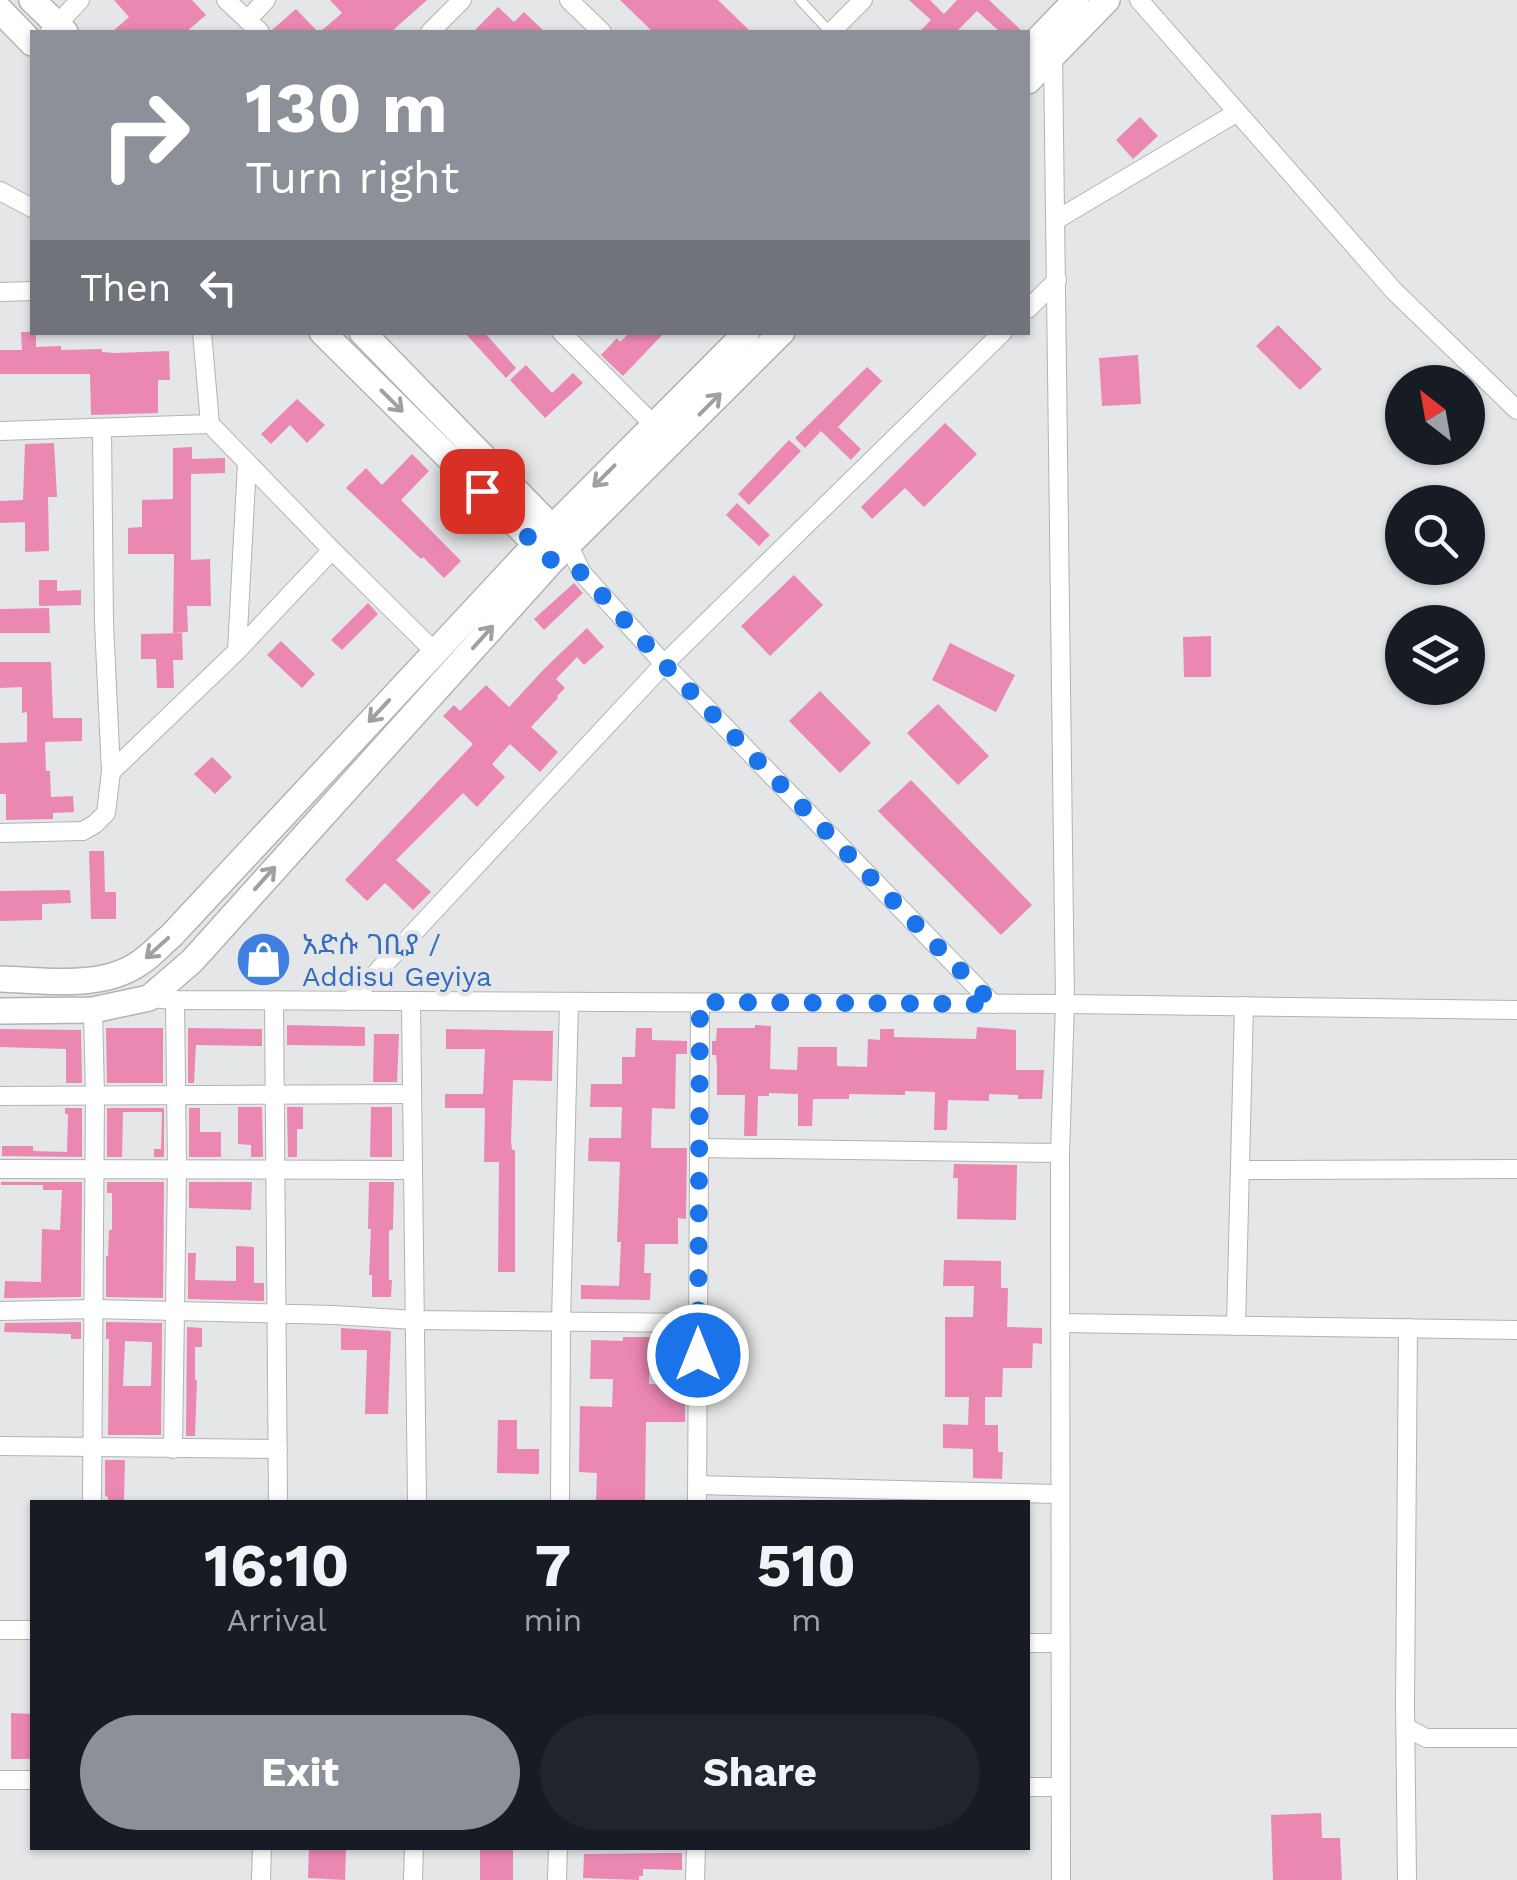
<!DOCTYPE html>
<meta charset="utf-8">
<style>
body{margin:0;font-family:"Work Sans","Noto Sans Ethiopic",sans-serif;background:#20242c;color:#f1f3f6;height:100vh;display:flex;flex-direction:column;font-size:38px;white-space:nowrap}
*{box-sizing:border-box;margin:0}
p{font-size:32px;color:#9ea1a6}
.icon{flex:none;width:55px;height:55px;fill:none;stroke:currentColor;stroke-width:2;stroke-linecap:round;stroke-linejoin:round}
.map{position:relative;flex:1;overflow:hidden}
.sheet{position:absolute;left:30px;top:1500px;width:1000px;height:350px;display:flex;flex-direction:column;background:#171b24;border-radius:0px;box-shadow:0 2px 8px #0004}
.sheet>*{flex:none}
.guide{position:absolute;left:30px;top:30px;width:1000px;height:305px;border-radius:0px;box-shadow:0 2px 8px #0004;background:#8c9099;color:#fff;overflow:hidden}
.needle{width:65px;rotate:329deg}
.tools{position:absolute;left:1385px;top:365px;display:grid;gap:20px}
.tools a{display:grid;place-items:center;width:100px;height:100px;border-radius:50%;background:#171b24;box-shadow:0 2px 8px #0004;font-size:50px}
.pin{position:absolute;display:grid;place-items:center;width:85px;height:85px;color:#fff;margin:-42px;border-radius:20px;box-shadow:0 5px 15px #0006}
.me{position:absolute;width:110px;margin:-55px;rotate:0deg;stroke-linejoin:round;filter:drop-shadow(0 0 8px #0008)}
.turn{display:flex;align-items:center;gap:35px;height:210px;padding:0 50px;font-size:45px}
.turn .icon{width:130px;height:130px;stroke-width:2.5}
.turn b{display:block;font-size:70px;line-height:85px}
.then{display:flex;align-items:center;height:95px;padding:0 50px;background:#0003;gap:20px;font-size:38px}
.eta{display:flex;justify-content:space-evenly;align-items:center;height:170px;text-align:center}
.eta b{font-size:60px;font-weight:700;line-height:70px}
.cta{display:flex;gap:20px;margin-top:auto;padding:20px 50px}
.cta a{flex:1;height:115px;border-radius:60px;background:#8c9099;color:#fff;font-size:40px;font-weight:700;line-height:115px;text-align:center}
.cta a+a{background:#20242c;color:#f1f3f6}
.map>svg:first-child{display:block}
.building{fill:#ea88b2;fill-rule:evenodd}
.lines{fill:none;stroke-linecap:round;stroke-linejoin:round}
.service-casing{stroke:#b1b3b4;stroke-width:11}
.minor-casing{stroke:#b1b3b4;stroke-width:20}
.secondary-casing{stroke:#b1b3b4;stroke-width:28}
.service{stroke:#fff;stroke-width:9}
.minor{stroke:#fff;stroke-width:18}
.secondary{stroke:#fff;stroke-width:25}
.oneway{stroke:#9fa0a0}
.route{stroke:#1a73e8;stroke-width:18;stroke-dasharray:0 32.4}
.labels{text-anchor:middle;stroke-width:9;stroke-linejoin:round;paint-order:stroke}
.shop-label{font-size:28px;fill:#366cbe;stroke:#e4e6e7;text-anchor:start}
</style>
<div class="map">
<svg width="1517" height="1880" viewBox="0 0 1517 1880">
<rect width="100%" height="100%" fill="#e4e6e7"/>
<g class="building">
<path d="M114,0H192L206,15L186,32H112L129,17Z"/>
<path d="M330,0H427L391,32H320L342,13Z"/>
<path d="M620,0H718L751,32H653Z"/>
<path d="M909,0H930L944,14L957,0H989L1023,32H1000L977,11L956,32H919L931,20Z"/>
<path d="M498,7L514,22L524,12L545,32H473Z"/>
<path d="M296,9L318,32H272V30Z"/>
<path d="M1140,117L1158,136L1133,159L1116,140Z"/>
<path d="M1278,325L1322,369L1300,390L1256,346Z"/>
<path d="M21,332H36V347L61,346V350L102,349V352L116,353L169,351L170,380H158V413L91,415L90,374H0V350H22Z"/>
<path d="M464,332H484L516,368L506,378Z"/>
<path d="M630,332H665L623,376L601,355L617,338L620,342Z"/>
<path d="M1138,355L1141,404L1102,406L1099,358Z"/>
<path d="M526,365L552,393L573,373L583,383L545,418L510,380Z"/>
<path d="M867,367L882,381L838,427L861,449L851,460L821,431L805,448L795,438Z"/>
<path d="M297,399L325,425L307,443L290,425L271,444L261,434Z"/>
<path d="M945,423L977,454L924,507L905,488L872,519L861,507Z"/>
<path d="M789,440L801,451L749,505L738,494Z"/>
<path d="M54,443L57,497H48L49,551L25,552V522L0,523V501L23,500L25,444Z"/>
<path d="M192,447V459L225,458V473L191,474V560L210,559L211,606H187L188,632L173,633L174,554H128V528L142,527V500L173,499V448Z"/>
<path d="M412,454L429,471L401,500L461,561L444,578L423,557L421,559L346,488L366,468L382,485Z"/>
<path d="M737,503L770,535L759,546L726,515Z"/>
<path d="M794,575L823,605L770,656L741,626Z"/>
<path d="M39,580H57V591L81,590V605L39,606Z"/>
<path d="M574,583L583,593L544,630L534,619Z"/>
<path d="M368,603L378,614L342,650L331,640Z"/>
<path d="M49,608L50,633H0V609Z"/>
<path d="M587,628L604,647L584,665L577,657L556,679L565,688L557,696L558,698L531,727L558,752L540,772L510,744L492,764L505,777L477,807L463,793L396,860L431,892L413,910L385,883L367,901L345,880L473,744L443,716L454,705L460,711L486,685L509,707L545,668Z"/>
<path d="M182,633L183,660H173L174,688H157L156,659H141V634Z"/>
<path d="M1211,636V677H1184L1183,637Z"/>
<path d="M281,641L315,674L302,688L267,655Z"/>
<path d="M950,643L1015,675L996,712L932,680Z"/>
<path d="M0,662H51L53,718H82V741L45,742L46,771H50L51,797L73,796L74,812L53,813V819L6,820V794H0V743L27,742V712L22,713V687L0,688Z"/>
<path d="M820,691L871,743L840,773L789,721Z"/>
<path d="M938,704L989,756L958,785L907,733Z"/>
<path d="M212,757L232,777L215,794L194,774Z"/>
<path d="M911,780L1032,905L1001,935L878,811Z"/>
<path d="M89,851H104L105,892H116V919H91Z"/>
<path d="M70,890L71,903L42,904V920L0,921V891Z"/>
<path d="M287,1025L365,1027V1046L287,1045Z"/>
<path d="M755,1025L771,1026L770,1069L797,1070L798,1047H837V1066L867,1067L868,1039L880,1040V1029H894V1037L976,1039L977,1027L1016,1030V1070H1044L1042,1099H1018V1095L989,1094V1101L948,1100L947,1130H934L935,1092L905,1091V1095L849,1094V1099H813L812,1126H798V1094L769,1093V1096H758L757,1136H744L745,1095H717V1066L716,1055H712V1041H716L717,1028H755Z"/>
<path d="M106,1028H163V1083H107Z"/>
<path d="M188,1028L262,1029V1046L196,1045L194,1083H188Z"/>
<path d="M636,1028H652V1040L687,1041V1054H676L675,1109L652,1108L651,1148H687L686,1219L678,1218V1244H645L644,1273H651L650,1300L581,1299V1285L619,1286L621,1242H617L620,1162L588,1161L589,1138H621L622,1107H590L591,1084H622V1057H635Z"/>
<path d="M0,1029L81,1030L82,1083H66V1049L0,1047Z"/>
<path d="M446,1029L553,1031L552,1081L513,1080L511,1140L512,1150H515V1272H498L499,1162H484L485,1108H445V1094H483L485,1049H446Z"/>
<path d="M374,1034H399L397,1082H373Z"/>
<path d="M238,1107H262L263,1157H251V1145L238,1144Z"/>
<path d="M287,1107H303V1129H297V1157H288Z"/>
<path d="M371,1107H392V1157H370Z"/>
<path d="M65,1108H82V1157L2,1156V1146H33V1151L67,1152L68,1114H65Z"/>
<path d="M107,1108H164V1157H154V1149H161L162,1112H123L122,1157H107Z"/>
<path d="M189,1108H200V1132H221V1157H189Z"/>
<path d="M954,1164L1017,1165L1016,1220L957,1219L958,1178H953Z"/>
<path d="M1,1182H82L81,1297L4,1298L5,1281L41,1282L42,1229L60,1230L62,1190H43V1185H1Z"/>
<path d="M107,1182H164L163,1298L106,1297V1256H108L109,1230H112V1193H107Z"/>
<path d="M189,1182H252L251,1210L189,1208Z"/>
<path d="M369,1182H394L393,1230H389V1280H392L391,1297H372V1275H369L371,1229H368Z"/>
<path d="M236,1246L254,1247V1283H264V1301L188,1299V1253H196L195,1280L236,1281Z"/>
<path d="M944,1260L1001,1261V1288H1008L1007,1327L1042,1328V1344L1033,1343L1032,1368H1003L1002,1397H985V1425H998V1452H1003L1002,1479L973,1478V1449L943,1448V1424L968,1425L969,1397H945V1317H973L974,1286H943Z"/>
<path d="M81,1322V1339H71V1334L4,1332L5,1323Z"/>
<path d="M106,1322L162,1323L161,1435H108L109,1339H106ZM125,1341L152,1342L151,1386H123Z"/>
<path d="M187,1327L202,1328V1347H195V1380H197L195,1436H186Z"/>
<path d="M341,1328L391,1331L388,1414H365L367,1350H341Z"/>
<path d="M623,1337H650L649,1384L685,1385V1422H646L645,1502H596L597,1473L579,1472L580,1406L612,1407L613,1379H590L591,1340L623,1341Z"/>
<path d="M498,1420H517V1449H539V1474L497,1473Z"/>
<path d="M105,1460H125L124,1502H108V1497L105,1496Z"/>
<path d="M11,1713L32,1714V1759H11Z"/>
<path d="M1321,1813L1322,1838H1340L1342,1880H1273L1271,1815Z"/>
<path d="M309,1848H346L345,1880L308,1878Z"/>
<rect x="480" y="1848" width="33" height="32"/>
<path d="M667,1853H682V1870L643,1869V1876H639V1880L583,1878L584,1854Z"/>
</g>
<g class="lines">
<defs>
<path id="service" d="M800,0L830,32"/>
<g id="minor">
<path d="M226,0L260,32"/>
<path d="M569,0L602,32"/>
<path d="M1139,0L1394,291L1517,410"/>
<path d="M247,20L266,0"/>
<path d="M50,32L80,0"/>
<path d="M430,32L462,0"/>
<path d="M831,32L863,0"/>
<path d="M1053,54L1065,1004L1060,1153L1061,1880"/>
<path d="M0,191L32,208"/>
<path d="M1056,220L1236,113"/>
<path d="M0,292L32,291"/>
<path d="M1028,309L1057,280"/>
<path d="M561,332L660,431"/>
<path d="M210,424L332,550L435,652"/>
<path d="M0,431L210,424L202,332"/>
<path d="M568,544L582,573L664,664L993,1004"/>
<path d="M237,651L247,463"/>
<path d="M111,772L237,651L332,550"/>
<path d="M0,833L83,831L95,824L106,813L111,772L104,623L102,429"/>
<path d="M149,998L175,1000L1065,1004L1517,1010"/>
<path d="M274,1001L278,1502"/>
<path d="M350,1001L664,664L1003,332"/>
<path d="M411,1001L417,1502"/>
<path d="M0,1096L412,1094"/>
<path d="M699,1148L1060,1153"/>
<path d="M0,1169L413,1170"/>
<path d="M1240,1170L1517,1169"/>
<path d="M0,1311L94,1309L334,1315L415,1320L698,1323"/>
<path d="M1060,1323L1517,1330"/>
<path d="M1236,1326L1244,1006"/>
<path d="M0,1446L278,1449"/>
<path d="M173,1449L177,1169L175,1000"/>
<path d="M698,1485L1060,1494"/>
<path d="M92,1502L95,1095L93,1010"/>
<path d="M560,1502L561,1321L569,1002"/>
<path d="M697,1502L700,1003"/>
<path d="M0,1630H32"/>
<path d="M1028,1643H1060"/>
<path d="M1407,1728L1426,1738H1517"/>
<path d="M0,1780H32"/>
<path d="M1028,1787H1060"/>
<path d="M261,1880L262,1848"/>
<path d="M413,1880L414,1848"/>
<path d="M557,1880L558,1848"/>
<path d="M695,1880L696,1848"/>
<path d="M1407,1880L1405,1704L1408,1328"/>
</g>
<g id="secondary">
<path d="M32,0L65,32"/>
<path d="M0,10L32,43"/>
<path d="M1028,50L1076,0"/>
<path d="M1028,81L1107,0"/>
<path d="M322,332L546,554"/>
<path d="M362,332L561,537"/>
<path d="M0,979C45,980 103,990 141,962C152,955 161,944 171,936L536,544L747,332"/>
<path d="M0,1011L93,1010L149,998L192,961L552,561L782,332"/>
</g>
</defs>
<use href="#service" class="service-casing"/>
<use href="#minor" class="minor-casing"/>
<use href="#secondary" class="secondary-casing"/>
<use href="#service" class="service"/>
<use href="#minor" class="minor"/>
<use href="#secondary" class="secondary"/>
</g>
<defs><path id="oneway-shaft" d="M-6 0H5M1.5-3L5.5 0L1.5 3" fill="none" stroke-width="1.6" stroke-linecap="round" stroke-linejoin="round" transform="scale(2.5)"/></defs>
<g class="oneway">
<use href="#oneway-shaft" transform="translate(392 401) rotate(45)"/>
<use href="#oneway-shaft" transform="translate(710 404) rotate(-45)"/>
<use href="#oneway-shaft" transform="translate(604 476) rotate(135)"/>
<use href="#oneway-shaft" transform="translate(483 637) rotate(-48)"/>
<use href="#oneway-shaft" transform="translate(379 711) rotate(133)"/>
<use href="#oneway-shaft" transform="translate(265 878) rotate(-48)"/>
<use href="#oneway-shaft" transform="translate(157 948) rotate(138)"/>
</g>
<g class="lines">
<path class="route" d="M482,491L552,561L582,573L664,664L993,1004L700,1002L698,1355"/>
</g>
<defs>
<symbol id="shop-disc" viewBox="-11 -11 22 22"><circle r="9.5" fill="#3f7fe0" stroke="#e4e6e7"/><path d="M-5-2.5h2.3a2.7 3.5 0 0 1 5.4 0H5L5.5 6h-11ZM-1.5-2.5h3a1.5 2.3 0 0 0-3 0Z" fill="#fff"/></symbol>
</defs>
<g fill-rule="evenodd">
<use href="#shop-disc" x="232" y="928" width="63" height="63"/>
</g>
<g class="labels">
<g class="shop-label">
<text x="302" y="954">አድሱ ገቢያ /<tspan x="302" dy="32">Addisu Geyiya</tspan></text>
</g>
</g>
</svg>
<div class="tools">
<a><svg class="needle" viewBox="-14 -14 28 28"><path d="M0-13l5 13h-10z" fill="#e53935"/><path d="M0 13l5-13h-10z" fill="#9ea1a6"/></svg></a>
<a><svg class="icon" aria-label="search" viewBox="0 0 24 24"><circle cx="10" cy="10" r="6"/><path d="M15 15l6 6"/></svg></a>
<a><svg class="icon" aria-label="layers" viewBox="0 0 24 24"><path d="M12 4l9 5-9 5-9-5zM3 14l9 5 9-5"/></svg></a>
</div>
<div class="pin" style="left:482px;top:491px;background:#d93025"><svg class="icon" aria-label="arrive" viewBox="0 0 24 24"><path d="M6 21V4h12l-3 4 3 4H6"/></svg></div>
<svg class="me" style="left:698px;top:1355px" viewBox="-20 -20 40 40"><circle r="17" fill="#1a73e8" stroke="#fff" stroke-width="3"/><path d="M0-11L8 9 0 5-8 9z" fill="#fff"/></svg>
<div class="guide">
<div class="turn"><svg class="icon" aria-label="right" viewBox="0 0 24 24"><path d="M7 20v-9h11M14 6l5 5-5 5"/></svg><div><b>130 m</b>Turn right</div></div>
<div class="then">Then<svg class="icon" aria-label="left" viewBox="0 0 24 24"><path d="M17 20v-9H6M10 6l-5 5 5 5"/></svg></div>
</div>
<section class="sheet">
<div class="eta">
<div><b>16:10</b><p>Arrival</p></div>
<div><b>7</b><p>min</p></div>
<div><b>510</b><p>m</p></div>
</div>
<div class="cta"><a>Exit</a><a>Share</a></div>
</section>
</div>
